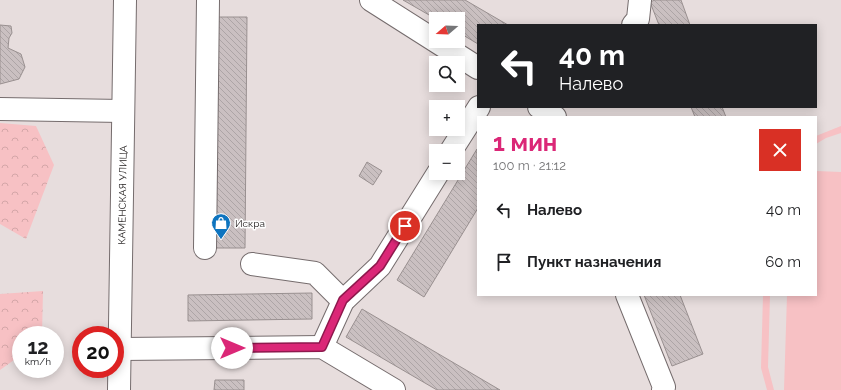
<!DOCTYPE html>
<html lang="ru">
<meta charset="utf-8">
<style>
body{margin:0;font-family:Raleway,sans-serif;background:#f2f2f2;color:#202124;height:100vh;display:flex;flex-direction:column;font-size:15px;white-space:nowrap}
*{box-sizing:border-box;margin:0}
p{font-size:13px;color:#757577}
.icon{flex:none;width:22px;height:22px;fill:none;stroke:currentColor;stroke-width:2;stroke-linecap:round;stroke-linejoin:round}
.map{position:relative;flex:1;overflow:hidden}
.sheet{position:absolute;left:477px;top:116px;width:340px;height:180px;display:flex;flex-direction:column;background:#fff;border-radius:0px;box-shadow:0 2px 10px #0003}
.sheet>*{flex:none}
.banner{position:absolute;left:477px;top:24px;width:340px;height:84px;border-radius:0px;box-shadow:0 2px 10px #0003;background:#202124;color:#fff;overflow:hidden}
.needle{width:26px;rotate:251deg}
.tools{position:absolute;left:429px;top:12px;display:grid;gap:8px}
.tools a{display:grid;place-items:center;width:36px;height:36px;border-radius:0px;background:#fff;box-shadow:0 2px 10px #0003;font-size:20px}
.speed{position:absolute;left:12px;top:326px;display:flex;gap:8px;font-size:20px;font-weight:700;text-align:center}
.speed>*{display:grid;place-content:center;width:52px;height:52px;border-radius:50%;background:#fff;box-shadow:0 2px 10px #0003;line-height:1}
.speed small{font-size:10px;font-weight:400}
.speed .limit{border:6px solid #d22;background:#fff;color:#111}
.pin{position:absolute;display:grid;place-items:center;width:34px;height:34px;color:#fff;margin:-17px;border:2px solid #fff;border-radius:50%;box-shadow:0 1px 4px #0007}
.me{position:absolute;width:44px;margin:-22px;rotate:90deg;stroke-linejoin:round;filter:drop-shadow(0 0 3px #0008)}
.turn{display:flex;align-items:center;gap:14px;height:84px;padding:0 16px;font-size:18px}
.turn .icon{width:52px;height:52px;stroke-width:2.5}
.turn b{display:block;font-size:28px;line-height:34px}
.round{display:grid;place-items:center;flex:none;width:42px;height:42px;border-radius:0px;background:#f2f2f2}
.head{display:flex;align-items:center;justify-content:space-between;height:68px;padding:0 16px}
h1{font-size:24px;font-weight:700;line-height:30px;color:#db2777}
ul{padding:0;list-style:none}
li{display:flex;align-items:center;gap:12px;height:52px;padding:0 16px}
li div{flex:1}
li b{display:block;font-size:15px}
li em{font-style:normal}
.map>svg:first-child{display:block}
.forest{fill:url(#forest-crowns)}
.pitch{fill:#f7c1c4}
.building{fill:url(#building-back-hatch);stroke:#999090}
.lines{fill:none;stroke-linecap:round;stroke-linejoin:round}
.minor-casing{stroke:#756c6d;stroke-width:24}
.minor{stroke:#fff;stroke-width:22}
.route-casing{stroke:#8e194d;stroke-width:10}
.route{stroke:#db2777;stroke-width:7}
.labels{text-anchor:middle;stroke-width:3;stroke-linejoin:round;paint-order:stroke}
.street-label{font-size:10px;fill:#252121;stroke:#fff}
.poi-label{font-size:10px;fill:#252121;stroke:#fff;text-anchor:start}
</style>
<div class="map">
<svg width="841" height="390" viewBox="0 0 841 390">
<defs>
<pattern id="forest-crowns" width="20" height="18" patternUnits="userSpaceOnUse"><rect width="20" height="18" fill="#f7c1c4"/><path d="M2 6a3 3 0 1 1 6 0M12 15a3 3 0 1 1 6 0" fill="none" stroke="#d4a6a8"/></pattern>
<pattern id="building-back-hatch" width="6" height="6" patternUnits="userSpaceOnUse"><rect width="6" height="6" fill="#cac0c1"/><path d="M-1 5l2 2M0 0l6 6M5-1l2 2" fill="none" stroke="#ada5a6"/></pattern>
</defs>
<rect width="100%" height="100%" fill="#e7dddd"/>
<g class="forest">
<path d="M0,123L36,126L54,165L26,239L0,224Z"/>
<path d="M43,291L42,335H21V355L0,370V294Z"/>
</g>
<g class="pitch">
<path d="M841,126V133L826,138L816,144V136Z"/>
<path d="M816,171L841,172V390H784L787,295H816Z"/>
<path d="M763,295H770L768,367L774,390H767L761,368Z"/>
</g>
<g class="building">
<path d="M403,0H465L508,25H478V44L458,32V19H436Z"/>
<path d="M655,0H681L690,25H659L650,2Z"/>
<path d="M218,17H247L245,248H216Z"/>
<path d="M0,25L11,26L12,33L9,38L8,48L21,54L25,67L19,79L0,84Z"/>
<path d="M691,107H722L726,117H695Z"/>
<path d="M477,149L478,208L424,297L397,280Z"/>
<path d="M367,162L382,171L373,185L359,176Z"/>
<path d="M312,293V319L188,321V295Z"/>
<path d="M644,295H680L703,354L672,366Z"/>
<path d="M362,309L500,390H437L346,337Z"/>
<path d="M215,380H244V390H214Z"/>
</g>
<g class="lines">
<defs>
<g id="minor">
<path d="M371,0L478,68"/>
<path d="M633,25L638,19L640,0"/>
<path d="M539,107L555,117"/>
<path d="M0,109L122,111"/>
<path d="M451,151L479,107"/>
<path d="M205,248L208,0"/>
<path d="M252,264L315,273L343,301"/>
<path d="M627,295L664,387L663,390"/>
<path d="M322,347L343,301L380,266L438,173"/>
<path d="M120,349L322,347L394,390"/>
<path id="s1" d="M119,390L125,0"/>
</g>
</defs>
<use href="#minor" class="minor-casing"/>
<use href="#minor" class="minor"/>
</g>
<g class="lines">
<defs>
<path id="route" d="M232,348L322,347L343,300L380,266L405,226"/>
</defs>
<use href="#route" class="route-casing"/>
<use href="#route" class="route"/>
</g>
<defs>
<symbol id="shop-pin" viewBox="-11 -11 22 30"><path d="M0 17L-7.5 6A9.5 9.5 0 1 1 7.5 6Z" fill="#0d74bf" stroke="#fff"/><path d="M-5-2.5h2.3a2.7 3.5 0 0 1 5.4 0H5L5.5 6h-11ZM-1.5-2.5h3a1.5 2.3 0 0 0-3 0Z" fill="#fff"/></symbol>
</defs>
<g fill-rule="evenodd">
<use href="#shop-pin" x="210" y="212" width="22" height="30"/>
</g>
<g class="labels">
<g class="street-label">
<text dy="4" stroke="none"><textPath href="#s1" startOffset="195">КАМЕНСКАЯ УЛИЦА</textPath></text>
</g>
<g class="poi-label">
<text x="235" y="227">Искра</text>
</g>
</g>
</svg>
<div class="tools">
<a><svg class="needle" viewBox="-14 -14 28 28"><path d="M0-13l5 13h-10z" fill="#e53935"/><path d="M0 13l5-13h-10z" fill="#757577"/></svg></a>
<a><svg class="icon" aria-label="search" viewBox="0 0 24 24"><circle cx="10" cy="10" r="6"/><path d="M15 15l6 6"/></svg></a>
<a>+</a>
<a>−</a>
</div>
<div class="speed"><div>12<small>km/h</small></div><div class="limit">20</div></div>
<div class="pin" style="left:405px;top:226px;background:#d93025"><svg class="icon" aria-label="arrive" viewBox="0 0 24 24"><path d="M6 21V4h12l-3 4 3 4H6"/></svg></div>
<svg class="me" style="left:232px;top:348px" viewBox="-20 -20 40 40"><circle r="19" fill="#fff"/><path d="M0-13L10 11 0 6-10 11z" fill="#db2777"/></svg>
<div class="banner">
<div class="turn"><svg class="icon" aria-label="left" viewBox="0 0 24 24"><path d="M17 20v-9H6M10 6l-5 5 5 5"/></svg><div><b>40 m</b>Налево</div></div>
</div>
<section class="sheet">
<div class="head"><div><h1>1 мин</h1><p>100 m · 21:12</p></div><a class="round" style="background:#d93025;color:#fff"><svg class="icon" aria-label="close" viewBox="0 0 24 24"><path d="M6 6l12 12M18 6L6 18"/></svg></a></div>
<ul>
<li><svg class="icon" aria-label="left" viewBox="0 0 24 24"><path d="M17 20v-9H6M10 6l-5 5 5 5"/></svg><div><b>Налево</b></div><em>40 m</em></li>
<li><svg class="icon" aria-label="arrive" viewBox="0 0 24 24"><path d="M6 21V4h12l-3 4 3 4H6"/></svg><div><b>Пункт назначения</b></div><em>60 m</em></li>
</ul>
</section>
</div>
